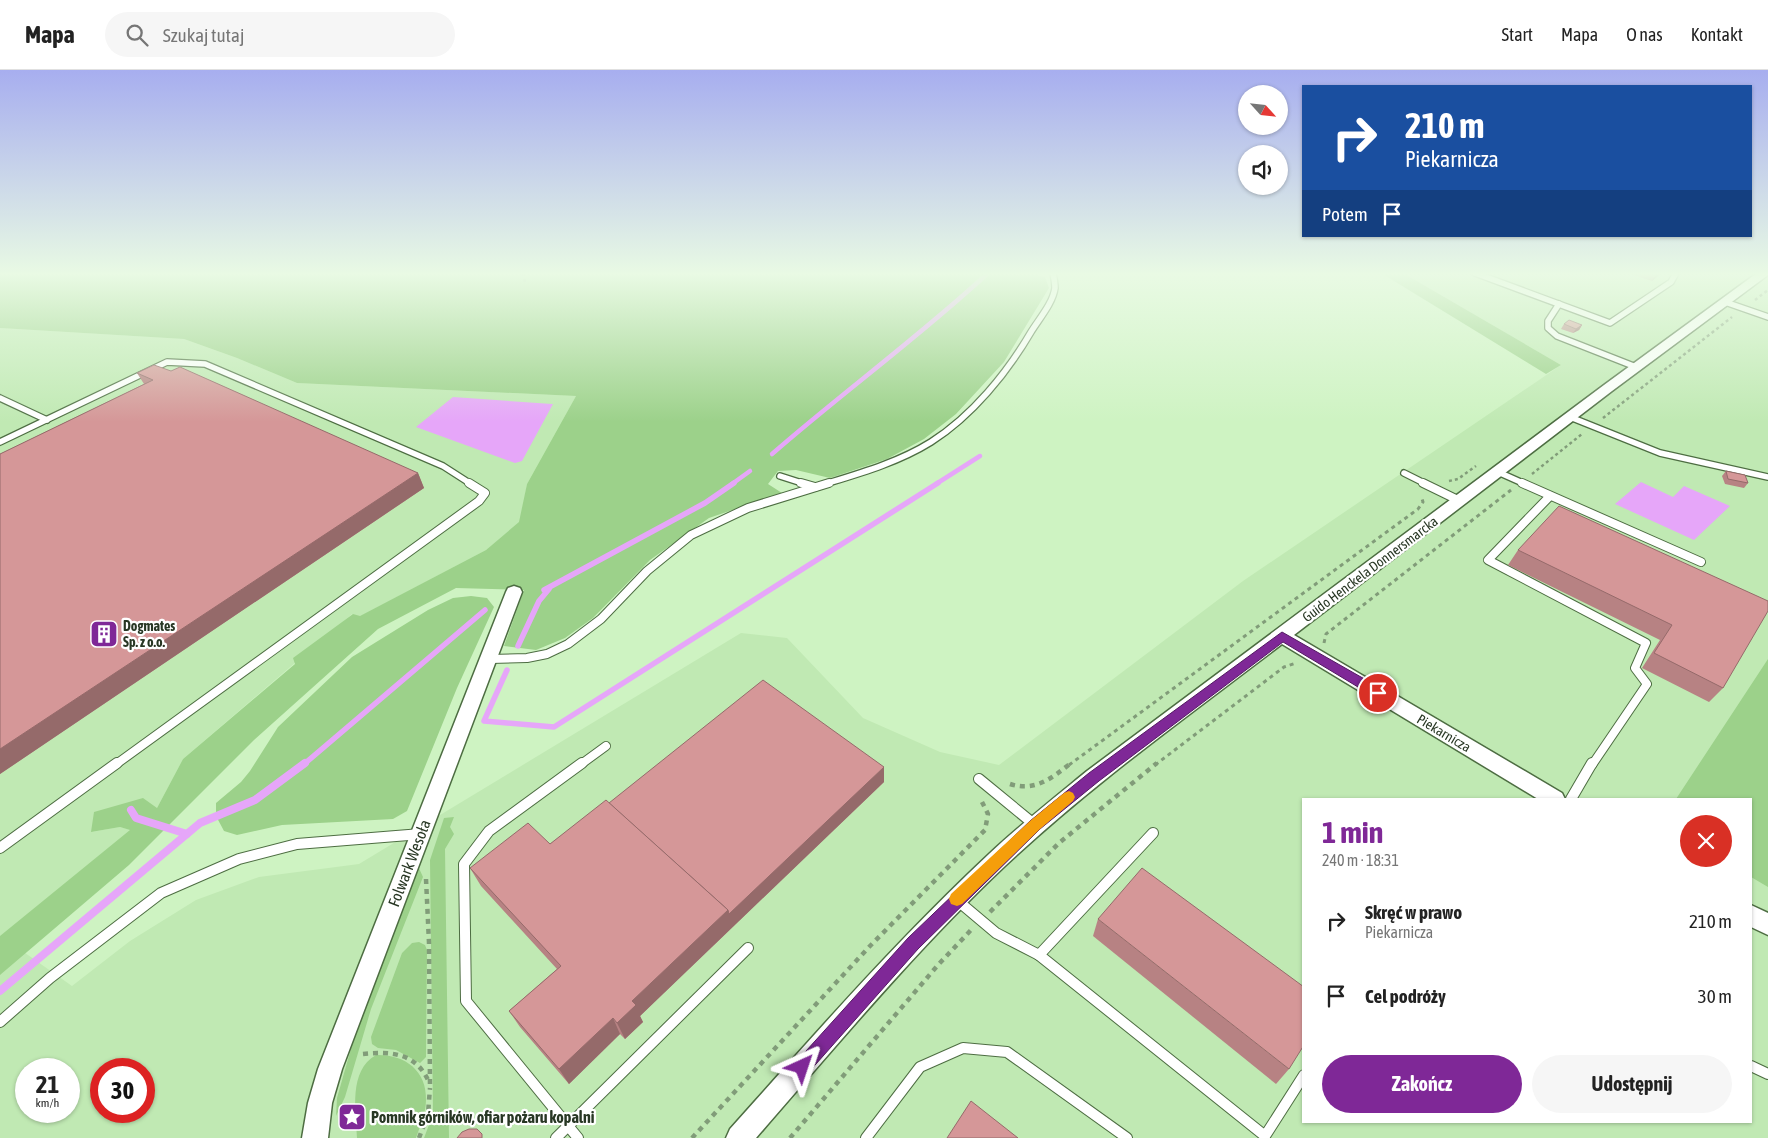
<!DOCTYPE html>
<html lang="pl">
<meta charset="utf-8">
<style>
body{margin:0;font-family:"Asap Condensed",sans-serif;background:#f6f6f6;color:#222;height:100vh;display:flex;flex-direction:column;font-size:19px;white-space:nowrap}
*{box-sizing:border-box;margin:0}
p{font-size:16px;color:#767676}
.icon{flex:none;width:28px;height:28px;fill:none;stroke:currentColor;stroke-width:2;stroke-linecap:round;stroke-linejoin:round}
.map{position:relative;flex:1;overflow:hidden}
.sheet{position:absolute;left:1302px;top:728px;width:450px;height:325px;display:flex;flex-direction:column;background:#fff;border-radius:0px;box-shadow:0 1px 4px #0004}
.sheet>*{flex:none}
.hud{position:absolute;left:1302px;top:15px;width:450px;height:152px;border-radius:0px;box-shadow:0 1px 4px #0004;background:#1a4fa0;color:#fff;overflow:hidden}
.needle{width:32px;rotate:117deg}
.fabs{position:absolute;left:1238px;top:15px;display:grid;gap:10px}
.fabs a{display:grid;place-items:center;width:50px;height:50px;border-radius:50%;background:#fff;box-shadow:0 1px 4px #0004;font-size:25px}
.speed{position:absolute;left:15px;top:988px;display:flex;gap:10px;font-size:25px;font-weight:700;text-align:center}
.speed>*{display:grid;place-content:center;width:65px;height:65px;border-radius:50%;background:#fff;box-shadow:0 1px 4px #0004;line-height:1}
.speed small{font-size:12px;font-weight:400}
.speed .limit{border:8px solid #d22;background:#fff;color:#111}
.pin{position:absolute;display:grid;place-items:center;width:42px;height:42px;color:#fff;margin:-21px;border:2px solid #fff;border-radius:50%;box-shadow:0 1px 5px #0007}
.me{position:absolute;width:55px;margin:-28px;rotate:42deg;stroke-linejoin:round;filter:drop-shadow(0 0 4px #0008)}
.turn{display:flex;align-items:center;gap:18px;height:105px;padding:0 20px;font-size:22px}
.turn .icon{width:65px;height:65px;stroke-width:2.5}
.turn b{display:block;font-size:35px;line-height:42px}
.then{display:flex;align-items:center;height:48px;padding:0 20px;background:#0003;gap:10px;font-size:19px}
.round{display:grid;place-items:center;flex:none;width:52px;height:52px;border-radius:26px;background:#f6f6f6}
.overview{display:flex;align-items:center;justify-content:space-between;height:85px;padding:0 20px}
h1{font-size:30px;font-weight:700;line-height:38px;color:#7f2897}
.cta{display:flex;gap:10px;margin-top:auto;padding:10px 20px}
.cta a{flex:1;height:58px;border-radius:30px;background:#7f2897;color:#fff;font-size:20px;font-weight:700;line-height:58px;text-align:center}
.cta a+a{background:#f6f6f6;color:#222}
ul{padding:0;list-style:none}
li{display:flex;align-items:center;gap:15px;height:75px;padding:0 20px}
li div{flex:1}
li b{display:block;font-size:19px}
li em{font-style:normal}
header{display:flex;align-items:center;gap:30px;box-sizing:border-box;height:70px;padding:0 25px;background:#fff;border-bottom:1px solid #e0e0e0}
header strong{font-size:24px}
nav{display:flex;gap:28px;margin-inline-start:auto;font-size:18px}
.search{width:350px;height:45px;background:#f6f6f6;display:flex;align-items:center;gap:12px;box-sizing:border-box;padding:0 18px;border-radius:28px;color:#767676;font-size:19px}
.map>svg:first-child{display:block}
.built{fill:#c0e9b3;fill-rule:evenodd}
.green{fill:#9cd18a}
.water{fill:#e6a6f9}
.lines{fill:none;stroke-linecap:round;stroke-linejoin:round}
.stream-far2{stroke:#e6a6f9;stroke-width:4.5}
.stream-far1{stroke:#e6a6f9;stroke-width:5.5}
.stream{stroke:#e6a6f9;stroke-width:8}
.service-far2-casing{stroke:#4d6d42;stroke-width:8}
.service-far1-casing{stroke:#4d6d42;stroke-width:10}
.service-casing{stroke:#4d6d42;stroke-width:12}
.minor-casing{stroke:#4d6d42;stroke-width:3}
.path-far2{stroke:#819c79;stroke-width:2.5;stroke-dasharray:3 3;stroke-linecap:butt}
.path-far1{stroke:#819c79;stroke-width:3;stroke-dasharray:4 4;stroke-linecap:butt}
.path{stroke:#819c79;stroke-width:4.5;stroke-dasharray:5 5;stroke-linecap:butt}
.service-far2{stroke:#fff;stroke-width:5.5}
.service-far1{stroke:#fff;stroke-width:8}
.service{stroke:#fff;stroke-width:10}
.minor{fill:#fff;fill-rule:evenodd}
.wall{fill:#b78283}
.shaded-wall{fill:#956a6a}
.building{fill:#d59798;stroke:#956a6a}
.route{fill:#7f2897;stroke:#531a62}
.slow{fill:#f59e0b}
.labels{text-anchor:middle;stroke-width:4.5;stroke-linejoin:round;paint-order:stroke}
.street-label{font-size:14px;fill:#283724;stroke:#fff}
.poi-label{font-size:14px;font-weight:bold;fill:#283724;stroke:#fff;text-anchor:start}
.near-street-label{font-size:16px;fill:#283724;stroke:#fff}
.near-poi-label{font-size:16px;font-weight:bold;fill:#283724;stroke:#fff;text-anchor:start}
</style>
<header>
<strong>Mapa</strong>
<div class="search"><svg class="icon" aria-label="search" viewBox="0 0 24 24"><circle cx="10" cy="10" r="6"/><path d="M15 15l6 6"/></svg>Szukaj tutaj</div>
<nav><a>Start</a><a>Mapa</a><a>O nas</a><a>Kontakt</a></nav>
</header>
<div class="map">
<svg width="1768" height="1068" viewBox="0 0 1768 1068">
<rect width="100%" height="100%" fill="#cef3c2"/>
<path class="built" d="M1403,203H1768V1068H0V258L184,269L237,288L297,313L576,326L527,414L520,452L486,480L359,547L352,544L183,689L157,738L91,762L120,757L131,760L1,866L72,916L130,871L196,830L259,807L359,794L741,563L787,568L863,648L940,682L999,695L1243,511L1561,295ZM1304,729H1751V1051H1304ZM26,999H69V1041H26ZM101,999H144V1041H101Z"/>
<g class="green">
<path d="M0,203H1030L1045,207L1049,218L1004,292L956,344L924,369L887,389L830,408L796,400L778,401L768,414L782,423L709,448L650,490L593,548L565,568L536,580L504,576L524,520L456,518L378,559L254,670L129,795L0,905V866L130,760L120,757L91,762L94,742L143,728L157,738L183,689L295,594L293,588L353,544L360,546L486,480L519,452L527,414L576,326L297,313L237,288L184,269L0,258Z"/>
<path d="M1381,203H1403L1561,295L1546,304Z"/>
<path d="M471,526L487,528L494,537L457,618L407,741L393,749L282,755L237,765L224,761L216,746V733L241,712L250,701L278,657L352,587L428,540L453,528Z"/>
<path d="M1768,589V817L1751,807V729H1676Z"/>
<path d="M454,747L450,757L454,764L445,779L449,1068H424L433,1044L430,790L444,748Z"/>
<path d="M418,796L423,807L371,939L345,1027L336,1046L337,1028L358,954Z"/>
<path d="M419,872L425,875L427,880L426,987L420,993L396,980L378,978L372,974L371,967L402,883L412,873Z"/>
<path d="M376,985C404,984 427,1000 426,1030C426,1043 420,1056 416,1068H357C356,1041 348,1001 376,985Z"/>
</g>
<g class="water">
<path d="M453,327L552,334H553L522,391L515,393L416,357Z"/>
<path d="M1641,412L1673,427L1684,416L1730,436L1694,470L1615,434Z"/>
</g>
<g class="lines">
<g class="stream-far2">
<path d="M772,384C843,322 919,267 988,203"/>
<path d="M732,414L750,401"/>
<path d="M936,414L980,386"/>
</g>
<g class="stream-far1">
<path d="M544,520L705,433L734,413"/>
<path d="M518,576L539,531L549,519"/>
<path d="M507,600L484,651L554,657L938,413"/>
<path d="M303,695L485,540"/>
</g>
<g class="stream">
<path d="M131,740L136,748L187,764"/>
<path d="M0,921L200,753L255,730L305,693"/>
</g>
<defs>
<g id="service-far2">
<path d="M1475,203L1610,253L1671,212L1676,203"/>
<path d="M1725,232L1768,247"/>
<path d="M1559,234L1548,251V258L1557,266L1636,297"/>
<path d="M0,328L47,350"/>
<path d="M1570,347L1660,383L1768,407"/>
<path d="M0,372L167,292L205,294L443,396L471,414"/>
<path d="M1498,402L1525,414"/>
<path d="M1404,403L1426,414"/>
<path d="M780,406L805,414"/>
<path d="M825,414C861,403 899,392 931,372C972,346 1007,303 1031,262C1039,249 1053,233 1055,218C1055,214 1054,208 1053,203"/>
</g>
<g id="service-far1">
<path d="M801,413L815,417"/>
<path d="M1423,413L1460,431"/>
<path d="M1522,413L1701,492"/>
<path d="M1550,426L1488,490L1646,573L1635,598L1647,614L1592,695"/>
<path d="M490,589L527,588L547,584L568,574L601,549L647,501L691,465L748,438L829,413"/>
<path d="M115,695L479,431L485,423L469,413"/>
<path d="M580,695L606,676"/>
</g>
<g id="service">
<path d="M979,709L1035,755"/>
<path d="M1571,729L1592,693"/>
<path d="M0,778L117,693"/>
<path d="M958,831L996,863L1039,885L1265,1066L1304,1005"/>
<path d="M1039,885L1153,763"/>
<path d="M0,952L50,908L161,823L239,789L297,774L421,764"/>
<path d="M1751,996L1768,1004"/>
<path d="M556,1068L748,878"/>
<path d="M578,1068L466,931L464,794L489,761L582,693"/>
<path d="M866,1068L920,997L963,978L1007,982L1127,1068"/>
</g>
<g id="minor">
<path d="M1757,203H1768V205L1612,321L1294,565L1562,723L1565,729H1538L1282,574C1188,646 1091,715 1005,796C916,880 837,975 756,1068H726L730,1059C814,965 897,870 989,784C1020,755 1054,728 1087,701L1604,315Z"/>
<path d="M514,516L520,518L522,522L342,999L332,1033L328,1068H302L308,1033L318,999L506,522L508,518Z"/>
<path d="M1751,835L1768,843V865L1751,857Z"/>
</g>
</defs>
<use href="#service-far2" class="service-far2-casing"/>
<use href="#service-far1" class="service-far1-casing"/>
<use href="#service" class="service-casing"/>
<use href="#minor" class="minor-casing"/>
<g class="path-far2">
<path d="M523,203L525,212"/>
<path d="M1755,230L1768,220"/>
<path d="M1603,348L1732,247"/>
<path d="M1532,404L1582,364"/>
<path d="M1449,411L1458,409L1476,396"/>
</g>
<g class="path-far1">
<path d="M1324,573L1326,564L1511,420"/>
<path d="M1069,695L1418,439L1423,432L1421,426"/>
<path d="M1155,695L1284,597L1296,593"/>
</g>
<g class="path">
<path d="M1010,714C1035,722 1052,708 1071,693"/>
<path d="M426,809L429,873L430,1018"/>
<path d="M990,842L1059,773L1157,693"/>
<path d="M363,984C392,981 416,983 429,1012"/>
<path d="M419,1068L428,1044L430,1018"/>
<path d="M692,1068L870,876L985,760L988,744L982,732"/>
<path d="M790,1068L938,895L971,860"/>
</g>
<use href="#service-far2" class="service-far2"/>
<use href="#service-far1" class="service-far1"/>
<use href="#service" class="service"/>
<use href="#minor" class="minor"/>
</g>
<g class="wall">
<path d="M1628,203H1662L1652,211Z"/>
<path d="M1564,254L1582,255L1579,260L1573,263L1561,259Z"/>
<path d="M137,303L418,403L424,418L0,704V384L144,314Z"/>
<path d="M1726,401L1748,413L1744,418L1725,414L1722,406Z"/>
<path d="M1518,480L1768,531L1723,618L1709,632L1642,598L1660,570L1508,495Z"/>
<path d="M884,712L640,946L643,952L625,969L620,964L569,1014L520,957L509,941L557,899L481,816L470,798L550,774L609,733Z"/>
<path d="M1098,849L1289,999L1276,1014L1093,866Z"/>
</g>
<g class="shaded-wall">
<path d="M1657,203H1662L1652,211Z"/>
<path d="M1582,255L1579,260L1573,263L1576,259Z"/>
<path d="M418,403L424,418L0,704V679Z"/>
<path d="M884,697V712L640,946L643,952L625,969L617,953L632,931L728,840Z"/>
<path d="M613,948L620,964L569,1014L559,999Z"/>
</g>
<g class="building">
<path d="M1569,250L1582,255L1576,259L1564,254Z"/>
<path d="M154,295L171,301L180,297L418,403L0,679V384L153,310L137,303Z"/>
<path d="M1726,401L1745,405L1748,413L1728,409Z"/>
<path d="M1559,436L1768,531V541L1723,618L1654,583L1672,555L1518,480Z"/>
<path d="M763,610L884,697L729,844L728,840L609,733Z"/>
<path d="M606,730L728,840L632,931L636,935L617,953L613,948L559,999L509,941L561,896L470,798L528,753L550,774Z"/>
<path d="M1142,798L1304,917V975L1289,999L1098,849Z"/>
<path d="M971,1031L1018,1068H947Z"/>
<path d="M469,1059H477L482,1064V1068H457L462,1062Z"/>
</g>
<linearGradient id="sky" x2="0" y2="1"><stop stop-color="#a7aeef"/><stop offset="0.58" stop-color="#e9fae4"/><stop offset="1" stop-color="#e9fae4" stop-opacity="0"/></linearGradient>
<rect width="1768" height="352" fill="url(#sky)"/>
<path class="route" d="M1282,562L1382,619L1384,623L1382,626H1373L1283,572L1099,711L1040,759L918,879L808,1003L802,1005L797,1003L794,997L797,991L908,868L1030,751L1089,703Z"/>
<path class="slow" d="M1069,721L1073,723L1075,727L1073,731L1040,759L962,834L957,836L951,834L949,829L951,824L1030,751L1064,723Z"/>
<defs>
<symbol id="building-square" viewBox="-11 -11 22 22"><rect x="-9" y="-9" width="18" height="18" rx="4" fill="#7f2897" stroke="#fff"/><path d="M-4-6H4V6H1V3H-1V6H-4ZM-2.5-4.3h1.7v1.8h-1.7ZM.8-4.3h1.7v1.8H.8ZM-2.5-1h1.7V.8h-1.7ZM.8-1h1.7V.8H.8Z" fill="#fff"/></symbol>
<symbol id="sight-square" viewBox="-11 -11 22 22"><rect x="-9" y="-9" width="18" height="18" rx="4" fill="#7f2897" stroke="#fff"/><path d="M0-6L1.8-2.2L6-1.7L2.9 1.2L3.7 5.4L0 3.3L-3.7 5.4L-2.9 1.2L-6-1.7L-1.8-2.2Z" fill="#fff"/></symbol>
</defs>
<g fill-rule="evenodd">
<use href="#building-square" x="88" y="548" width="32" height="32"/>
<use href="#sight-square" x="336" y="1031" width="32" height="32"/>
</g>
<g class="labels">
<g class="street-label">
<text transform="translate(1370 499) rotate(-37)" y="5">Guido Henckela Donnersmarcka</text>
<text transform="translate(1444 663) rotate(31)" y="5">Piekarnicza</text>
</g>
<g class="poi-label">
<text x="123" y="561">Dogmates<tspan x="123" dy="16">Sp. z o.o.</tspan></text>
</g>
<g class="near-street-label">
<text transform="translate(409 793) rotate(-69)" y="6">Folwark Wesoła</text>
</g>
<g class="near-poi-label">
<text x="371" y="1053">Pomnik górników, ofiar pożaru kopalni</text>
</g>
</g>
</svg>
<div class="fabs">
<a><svg class="needle" viewBox="-14 -14 28 28"><path d="M0-13l5 13h-10z" fill="#e53935"/><path d="M0 13l5-13h-10z" fill="#767676"/></svg></a>
<a><svg class="icon" aria-label="sound" viewBox="0 0 24 24"><path d="M4 9h4l5-4v14l-5-4H4zM17 9q2 3 0 6"/></svg></a>
</div>
<div class="speed"><div>21<small>km/h</small></div><div class="limit">30</div></div>
<div class="pin" style="left:1378px;top:623px;background:#d93025"><svg class="icon" aria-label="arrive" viewBox="0 0 24 24"><path d="M6 21V4h12l-3 4 3 4H6"/></svg></div>
<svg class="me" style="left:802px;top:997px" viewBox="-20 -20 40 40"><path d="M0-17L14 15 0 8-14 15z" fill="#7f2897" stroke="#fff" stroke-width="4"/></svg>
<div class="hud">
<div class="turn"><svg class="icon" aria-label="right" viewBox="0 0 24 24"><path d="M7 20v-9h11M14 6l5 5-5 5"/></svg><div><b>210 m</b>Piekarnicza</div></div>
<div class="then">Potem<svg class="icon" aria-label="arrive" viewBox="0 0 24 24"><path d="M6 21V4h12l-3 4 3 4H6"/></svg></div>
</div>
<section class="sheet">
<div class="overview"><div><h1>1 min</h1><p>240 m · 18:31</p></div><a class="round" style="background:#d93025;color:#fff"><svg class="icon" aria-label="close" viewBox="0 0 24 24"><path d="M6 6l12 12M18 6L6 18"/></svg></a></div>
<ul>
<li><svg class="icon" aria-label="right" viewBox="0 0 24 24"><path d="M7 20v-9h11M14 6l5 5-5 5"/></svg><div><b>Skręć w prawo</b><p>Piekarnicza</p></div><em>210 m</em></li>
<li><svg class="icon" aria-label="arrive" viewBox="0 0 24 24"><path d="M6 21V4h12l-3 4 3 4H6"/></svg><div><b>Cel podróży</b></div><em>30 m</em></li>
</ul>
<div class="cta"><a>Zakończ</a><a>Udostępnij</a></div>
</section>
</div>
